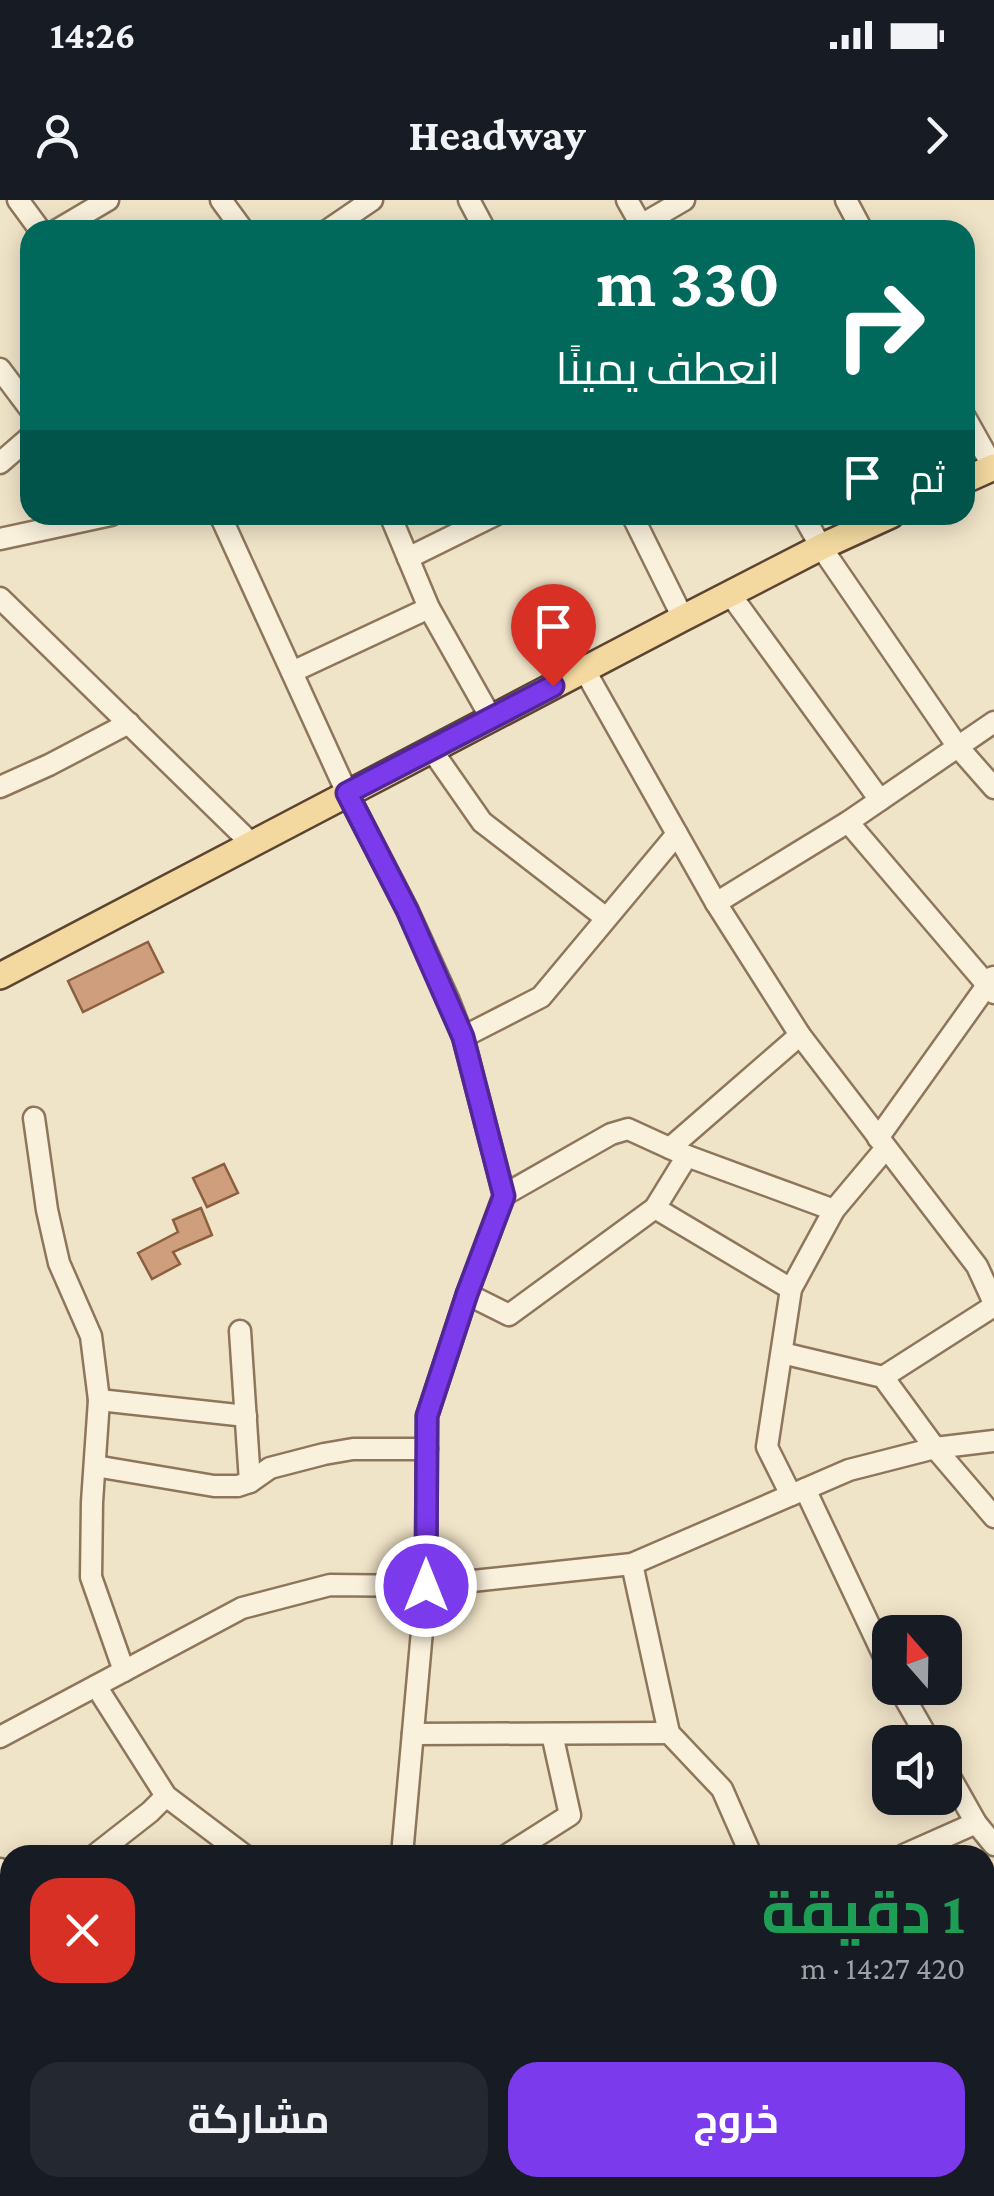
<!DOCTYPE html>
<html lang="ar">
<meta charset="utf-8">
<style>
body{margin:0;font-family:"Crimson Pro",Cairo,serif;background:#242831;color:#f1f3f6;direction:rtl;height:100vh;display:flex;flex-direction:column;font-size:38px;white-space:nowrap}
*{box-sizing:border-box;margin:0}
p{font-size:32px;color:#9ea1a6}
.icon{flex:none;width:55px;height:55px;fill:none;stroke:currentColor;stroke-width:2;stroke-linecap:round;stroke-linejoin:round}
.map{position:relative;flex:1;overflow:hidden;direction:ltr}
.drawer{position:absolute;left:0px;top:1645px;width:995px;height:352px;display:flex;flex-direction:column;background:#171b24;border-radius:30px 30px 0 0;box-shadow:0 5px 25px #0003;direction:rtl}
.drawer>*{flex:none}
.banner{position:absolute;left:20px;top:20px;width:955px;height:305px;border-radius:30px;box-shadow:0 5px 25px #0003;direction:rtl;background:#00695c;color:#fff;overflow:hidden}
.needle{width:65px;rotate:340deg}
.buttons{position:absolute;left:872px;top:1415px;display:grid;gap:20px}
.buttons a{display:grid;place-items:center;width:90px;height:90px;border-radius:20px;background:#171b24;box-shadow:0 5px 25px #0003;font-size:50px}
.pin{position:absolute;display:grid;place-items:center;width:85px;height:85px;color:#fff;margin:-102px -42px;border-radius:50% 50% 50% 0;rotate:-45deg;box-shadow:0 0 10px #0007}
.pin .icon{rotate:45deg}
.me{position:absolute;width:110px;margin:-55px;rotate:0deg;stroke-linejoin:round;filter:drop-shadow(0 0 8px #0008)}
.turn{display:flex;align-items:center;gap:35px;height:210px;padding:0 30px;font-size:45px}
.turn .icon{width:130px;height:130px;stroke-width:2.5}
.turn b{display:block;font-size:70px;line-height:85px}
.then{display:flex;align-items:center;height:95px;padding:0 30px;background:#0003;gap:20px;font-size:38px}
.round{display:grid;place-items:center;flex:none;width:105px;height:105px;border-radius:30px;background:#242831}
.head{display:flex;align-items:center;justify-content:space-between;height:170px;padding:0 30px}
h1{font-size:60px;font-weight:700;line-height:75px;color:#1e9e55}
.button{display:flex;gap:20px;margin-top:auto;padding:20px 30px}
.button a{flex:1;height:115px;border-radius:30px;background:#7c3aed;color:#fff;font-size:40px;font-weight:700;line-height:115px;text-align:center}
.button a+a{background:#242831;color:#f1f3f6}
.status{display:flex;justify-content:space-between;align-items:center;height:70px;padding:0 50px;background:#171b24;direction:ltr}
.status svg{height:28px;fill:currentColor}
header{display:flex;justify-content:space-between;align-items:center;height:130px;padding:0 30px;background:#171b24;font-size:45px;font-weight:700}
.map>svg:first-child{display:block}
.building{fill:#cf9f7d;stroke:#8d5f41;stroke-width:2.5}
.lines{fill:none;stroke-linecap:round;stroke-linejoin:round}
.minor-casing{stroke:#8d765c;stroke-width:25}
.major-casing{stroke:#5b4430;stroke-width:30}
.minor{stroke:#faf1dc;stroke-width:20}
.major{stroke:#f3d9a0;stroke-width:25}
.route-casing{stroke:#51269a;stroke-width:25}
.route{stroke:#7c3aed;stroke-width:18}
</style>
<div class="status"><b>14:26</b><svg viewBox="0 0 49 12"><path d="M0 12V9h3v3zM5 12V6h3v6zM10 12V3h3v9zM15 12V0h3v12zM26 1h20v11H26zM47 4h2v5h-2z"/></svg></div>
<header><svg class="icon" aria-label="forward" viewBox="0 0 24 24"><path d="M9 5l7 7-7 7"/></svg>Headway<svg class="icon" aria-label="person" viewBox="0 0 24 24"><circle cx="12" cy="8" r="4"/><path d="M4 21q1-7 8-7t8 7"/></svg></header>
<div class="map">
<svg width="994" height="1996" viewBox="0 0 994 1996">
<rect width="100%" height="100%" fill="#f0e4c8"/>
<g class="building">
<path d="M148,742L163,772L83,812L68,781Z"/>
<path d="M224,964L238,993L207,1007L193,978Z"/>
<path d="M201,1008L212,1035L173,1052L180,1064L152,1079L138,1053L178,1032L173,1020Z"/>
</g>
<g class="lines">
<defs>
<g id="minor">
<path d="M18,0L40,30"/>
<path d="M221,0L243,30"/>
<path d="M469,0L485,30"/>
<path d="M627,0L644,30"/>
<path d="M846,0L862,30"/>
<path d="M641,25L684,0"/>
<path d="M57,30L108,0"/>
<path d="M328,30L372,0"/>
<path d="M0,169L30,209"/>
<path d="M965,217L993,267"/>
<path d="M0,263L30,237"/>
<path d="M220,315L347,593L407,709L449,801L463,837L504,995L467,1094L427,1216L426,1386L402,1655"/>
<path d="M390,315L429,408L491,518"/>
<path d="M632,315L683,418"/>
<path d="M803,315L821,347L958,547L994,588"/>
<path d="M0,339L111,315"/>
<path d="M408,358L495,315"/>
<path d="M730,394L880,600"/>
<path d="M0,398L251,643"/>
<path d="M584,469L716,703L800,835L977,1066L994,1103"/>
<path d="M292,472L429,408"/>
<path d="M431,549L482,622L606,718"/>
<path d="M0,587L49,565L129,523"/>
<path d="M848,622L994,793"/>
<path d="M716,703L848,622L994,522"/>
<path d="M463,837L541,797L677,634"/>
<path d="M34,918L47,1010L59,1063L91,1136L99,1200L92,1302L91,1377L124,1471"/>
<path d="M878,938L993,777"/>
<path d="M670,948L800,835"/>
<path d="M687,956L834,1010"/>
<path d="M655,1008L791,1089"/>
<path d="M467,1094L509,1115L655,1008L687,956L628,929L611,934L504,995"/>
<path d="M240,1131L250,1282"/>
<path d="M782,1153L883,1177L935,1248L994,1317"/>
<path d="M883,1177L994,1106"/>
<path d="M99,1200L246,1216"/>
<path d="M95,1266L214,1286H238L250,1282L270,1268L324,1254L353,1249H427"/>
<path d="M805,1289L890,1469"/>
<path d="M791,1295L767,1247L791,1089L834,1010L886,948"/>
<path d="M632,1364L669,1533L722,1589L751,1655"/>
<path d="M96,1486L166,1596L244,1655"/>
<path d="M899,1488L930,1542"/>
<path d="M413,1534L669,1533"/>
<path d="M0,1537L242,1408L330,1385L426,1386L632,1364L849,1270L935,1248L994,1241"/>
<path d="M945,1568L976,1623L994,1645"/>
<path d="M95,1655L150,1612L166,1596"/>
<path d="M507,1655L570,1615L552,1534"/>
<path d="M904,1655L976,1623"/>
<path d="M0,1669L10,1685"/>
<path d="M985,1754L994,1737"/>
<path d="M1,1795L10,1812"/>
<path d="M0,1916L10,1910"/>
<path d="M265,1988L271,1996"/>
<path d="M431,1988L435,1996"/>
<path d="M917,1988L921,1996"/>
<path d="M50,1996L61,1988"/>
<path d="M300,1996L314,1988"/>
</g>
<g id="major">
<path d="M965,280L994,267"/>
<path d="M0,776L683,418L821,347L891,315"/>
</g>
</defs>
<use href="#minor" class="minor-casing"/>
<use href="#major" class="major-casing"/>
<use href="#minor" class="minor"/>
<use href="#major" class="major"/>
</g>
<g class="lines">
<defs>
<path id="route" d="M426,1386L427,1216L467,1094L504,996L463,837L407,710L347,593L553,486"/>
</defs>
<use href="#route" class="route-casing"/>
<use href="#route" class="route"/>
</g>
</svg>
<div class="buttons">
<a><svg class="needle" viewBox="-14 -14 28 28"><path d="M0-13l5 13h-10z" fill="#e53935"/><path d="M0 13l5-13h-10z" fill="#9ea1a6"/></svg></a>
<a><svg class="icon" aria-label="sound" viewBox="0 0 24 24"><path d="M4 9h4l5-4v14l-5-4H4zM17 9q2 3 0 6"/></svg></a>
</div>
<div class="pin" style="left:553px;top:486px;background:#d93025"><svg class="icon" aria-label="arrive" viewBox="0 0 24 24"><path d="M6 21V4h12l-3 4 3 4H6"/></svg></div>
<svg class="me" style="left:426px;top:1386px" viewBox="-20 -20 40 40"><circle r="17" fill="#7c3aed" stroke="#fff" stroke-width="3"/><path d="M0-11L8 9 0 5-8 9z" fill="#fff"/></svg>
<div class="banner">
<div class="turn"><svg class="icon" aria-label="right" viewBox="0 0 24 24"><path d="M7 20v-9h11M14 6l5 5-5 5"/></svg><div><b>330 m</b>انعطف يمينًا</div></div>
<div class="then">ثم<svg class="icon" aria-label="arrive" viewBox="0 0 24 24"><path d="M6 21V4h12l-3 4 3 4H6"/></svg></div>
</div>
<section class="drawer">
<div class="head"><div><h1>1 دقيقة</h1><p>420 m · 14:27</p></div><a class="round" style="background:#d93025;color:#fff"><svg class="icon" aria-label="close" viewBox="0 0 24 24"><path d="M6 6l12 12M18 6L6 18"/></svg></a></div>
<div class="button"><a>خروج</a><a>مشاركة</a></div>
</section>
</div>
